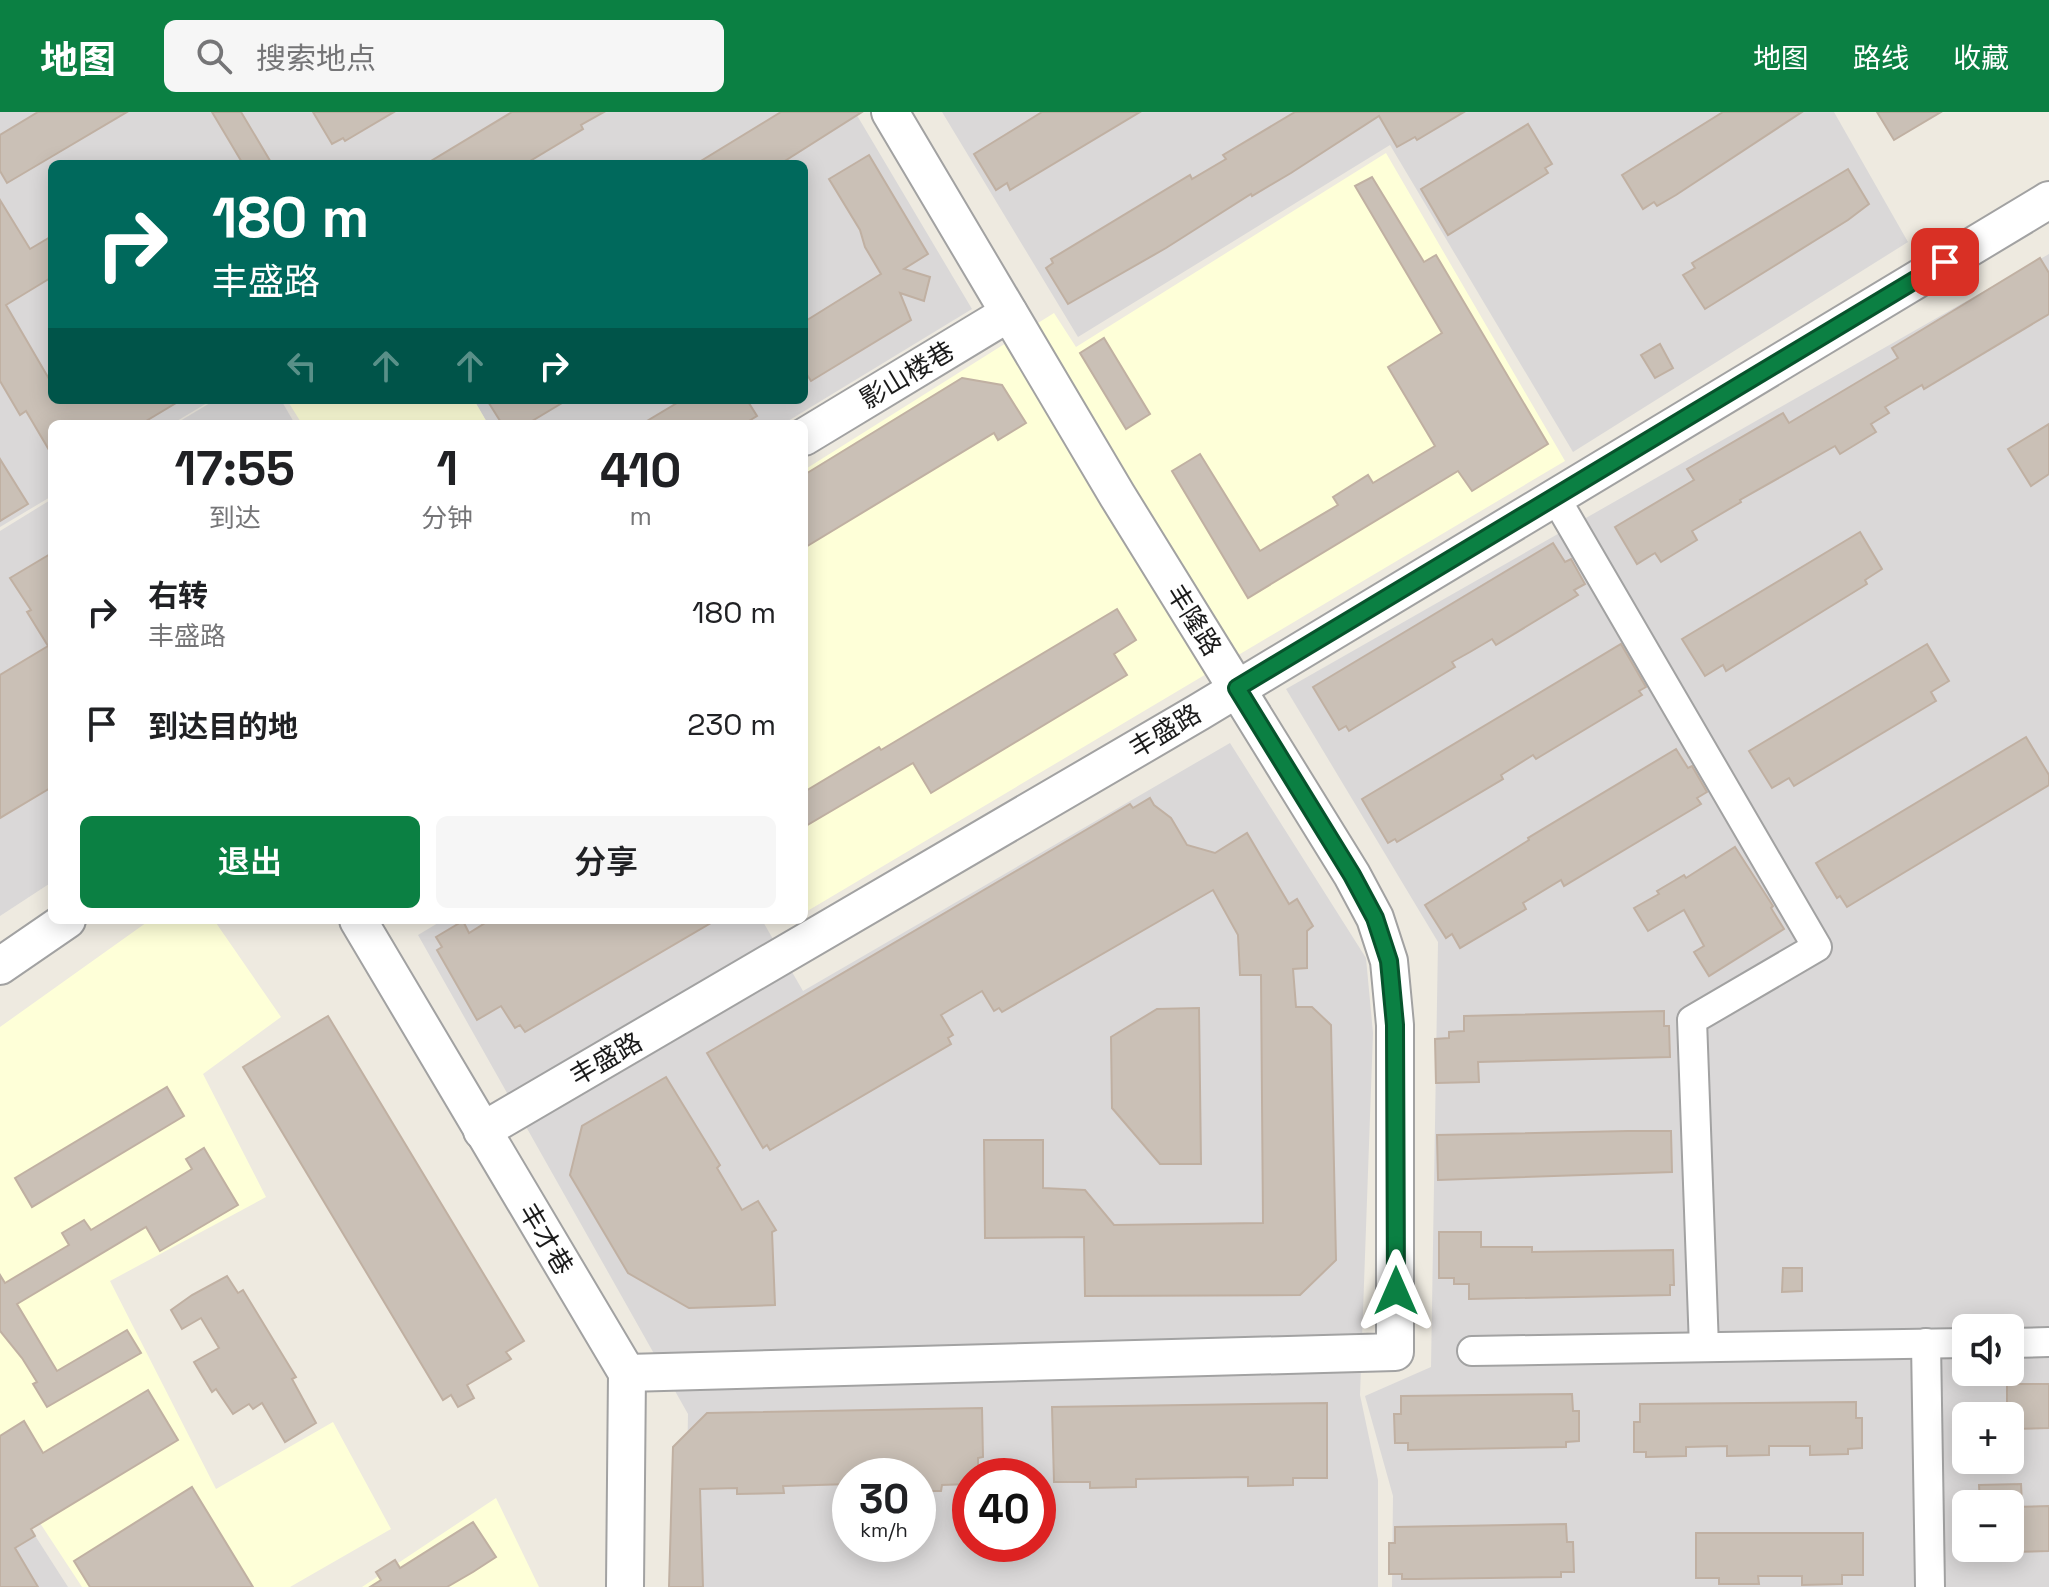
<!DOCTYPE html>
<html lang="zh">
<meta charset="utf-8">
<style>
body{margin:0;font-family:"Space Grotesk","Noto Sans SC",sans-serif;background:#f6f6f6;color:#202124;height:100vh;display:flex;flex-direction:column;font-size:30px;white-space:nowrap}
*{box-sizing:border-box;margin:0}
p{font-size:26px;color:#757577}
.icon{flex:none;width:44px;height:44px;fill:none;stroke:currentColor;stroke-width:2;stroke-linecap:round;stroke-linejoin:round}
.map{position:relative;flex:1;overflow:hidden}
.side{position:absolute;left:48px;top:308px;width:760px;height:504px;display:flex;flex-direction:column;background:#fff;border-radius:12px;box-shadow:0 4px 20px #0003}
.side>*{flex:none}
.top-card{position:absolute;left:48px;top:48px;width:760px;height:244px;border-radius:12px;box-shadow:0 4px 20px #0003;background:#00695c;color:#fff;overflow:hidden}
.tools{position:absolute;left:1952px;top:1202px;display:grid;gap:16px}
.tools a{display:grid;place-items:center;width:72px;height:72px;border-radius:12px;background:#fff;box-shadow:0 4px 20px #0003;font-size:40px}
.speed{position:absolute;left:832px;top:1346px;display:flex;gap:16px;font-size:40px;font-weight:700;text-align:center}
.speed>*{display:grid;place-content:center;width:104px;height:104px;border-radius:50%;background:#fff;box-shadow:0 4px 20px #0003;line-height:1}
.speed small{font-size:20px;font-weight:400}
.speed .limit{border:12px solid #d22;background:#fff;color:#111}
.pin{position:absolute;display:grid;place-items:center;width:68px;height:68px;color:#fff;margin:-34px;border-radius:16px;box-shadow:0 4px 12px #0006}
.me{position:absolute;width:88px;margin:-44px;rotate:0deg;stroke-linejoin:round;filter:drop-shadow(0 0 6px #0008)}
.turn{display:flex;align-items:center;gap:28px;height:168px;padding:0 32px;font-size:36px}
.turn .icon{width:104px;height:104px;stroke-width:2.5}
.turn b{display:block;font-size:56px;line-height:68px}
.lanes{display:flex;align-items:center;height:76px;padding:0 32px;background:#0003;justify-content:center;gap:40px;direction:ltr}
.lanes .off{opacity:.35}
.eta{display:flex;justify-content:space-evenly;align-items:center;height:136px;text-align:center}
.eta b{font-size:48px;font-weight:600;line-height:56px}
.action{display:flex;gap:16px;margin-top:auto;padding:16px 32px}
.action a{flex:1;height:92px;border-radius:12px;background:#0b8043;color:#fff;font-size:32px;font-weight:600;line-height:92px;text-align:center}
.action a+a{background:#f6f6f6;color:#202124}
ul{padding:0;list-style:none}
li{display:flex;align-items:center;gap:24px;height:112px;padding:0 32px}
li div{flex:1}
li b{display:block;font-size:30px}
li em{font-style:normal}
header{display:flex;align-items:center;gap:48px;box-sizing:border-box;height:112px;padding:0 40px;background:#0b8043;color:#fff}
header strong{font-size:38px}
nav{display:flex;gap:44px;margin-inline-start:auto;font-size:28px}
.search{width:560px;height:72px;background:#f6f6f6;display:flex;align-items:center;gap:20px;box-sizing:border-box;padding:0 28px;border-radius:12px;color:#757577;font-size:30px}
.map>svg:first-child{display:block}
.residential{fill:#dad8d8;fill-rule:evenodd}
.education{fill:#feffd8}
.building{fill:#cac0b6;stroke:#c0b0a2;stroke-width:2}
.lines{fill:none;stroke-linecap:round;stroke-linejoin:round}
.minor-casing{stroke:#a2a2a2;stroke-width:32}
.tertiary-casing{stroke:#a2a2a2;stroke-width:40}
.minor{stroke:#fff;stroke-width:28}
.tertiary{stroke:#fff;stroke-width:36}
.route-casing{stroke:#07532c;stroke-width:20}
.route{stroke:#0b8043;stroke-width:14}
.labels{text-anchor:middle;stroke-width:7;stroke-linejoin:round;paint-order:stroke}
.street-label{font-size:26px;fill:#1b1b1b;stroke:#fff}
</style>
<header>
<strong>地图</strong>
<div class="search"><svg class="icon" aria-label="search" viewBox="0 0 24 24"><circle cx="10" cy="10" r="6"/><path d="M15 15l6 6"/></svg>搜索地点</div>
<nav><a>地图</a><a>路线</a><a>收藏</a></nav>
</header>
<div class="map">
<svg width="2049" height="1475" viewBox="0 0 2049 1475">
<rect width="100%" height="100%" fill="#eeeae0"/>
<g class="residential">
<path d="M0,0H855L972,197L783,312H488L474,288H804V52H52V288H212L172,312H52V384L0,415Z"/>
<path d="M942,0H1834L1908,130L1573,340L1390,33L1078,225Z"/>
<path d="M2049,142V1475H1392L1393,1384L1365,1284L1431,1255L1438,830L1286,577ZM1966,1216H2010V1260H1966ZM1966,1304H2010V1348H1966ZM1966,1392H2010V1436H1966Z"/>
<path d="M215,288H281L295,312H175Z"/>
<path d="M52,387V770L0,804V419Z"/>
<path d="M1230,631L1366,846L1373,921L1360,1283L1378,1368V1475H685L688,1302L418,823L443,808H762L803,879ZM850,1364H918V1432H850ZM970,1364H1038V1432H970Z"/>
<path d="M0,1369L68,1475H0Z"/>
</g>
<g class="education">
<path d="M1386,41L1565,349L804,801V358L1054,201L1076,235Z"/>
<path d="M287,288H474L488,312H302Z"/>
<path d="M150,808H214L281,905L203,962L266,1085L110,1169L216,1377L333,1310L391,1417L290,1475H82L0,1350V915Z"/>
<path d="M496,1386L539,1475H362Z"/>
</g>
<g class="building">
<path d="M38,0H127L7,71L0,59V23Z"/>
<path d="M212,0H241L272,52H243Z"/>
<path d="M313,0H394L345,29L343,26L332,32Z"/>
<path d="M512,0H604L581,13L583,17L525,52H426Z"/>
<path d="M781,0H862L780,52H696Z"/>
<path d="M1042,0H1140L1010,78L1007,71L996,78L974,42Z"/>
<path d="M1295,0H1464L1417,28L1415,25L1397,35L1379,4L1291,61L1252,84L1251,82L1166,136L1068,192L1046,156L1053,151L1051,147L1190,63L1192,67L1226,47L1223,43Z"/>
<path d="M1723,0H1802L1676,83L1657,94L1654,90L1643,97L1622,63Z"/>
<path d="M1877,0H1941L1894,28Z"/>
<path d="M1528,12L1552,52L1545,56L1548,61L1448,123L1421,77Z"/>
<path d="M869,43L928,142L904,157L930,165L924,189L900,181L911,208L811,269L804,258V210L881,162L865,135L860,118L829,67Z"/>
<path d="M1848,57L1869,92L1848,108L1705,197L1683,163L1695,156L1692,151Z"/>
<path d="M1372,65L1424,150L1436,143L1548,332L1472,379L1458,359L1248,486L1172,359L1200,342L1260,439L1338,393L1333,385L1368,363L1373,371L1435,334L1388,255L1442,221L1355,74Z"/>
<path d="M0,88L30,137L52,124V165L6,193L52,272V288H181L141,312H52V343L26,299L20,303L0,269Z"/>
<path d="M2040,146L2049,161V202L1924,277L1922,273L1885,295L1889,301L1871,312L1876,320L1840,342L1835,334L1740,388L1741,390L1692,419L1697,428L1661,450L1655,441L1637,452L1615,415L1694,368L1687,357L1783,301L1789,311L1898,246L1892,236Z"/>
<path d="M1104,226L1150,302L1126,317L1080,241Z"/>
<path d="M1660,232L1673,256L1655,266L1641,243Z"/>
<path d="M962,266L1002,273L1026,311L998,328L994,321L804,436V363Z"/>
<path d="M487,288H567L527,312H502Z"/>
<path d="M682,288H747L757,304L744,312H642Z"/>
<path d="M2049,312V362L2031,374L2008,337Z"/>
<path d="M0,347L28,392L0,409Z"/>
<path d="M1860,420L1882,457L1865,468L1867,472L1726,559L1723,553L1705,564L1682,527Z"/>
<path d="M1553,431L1565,450L1571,447L1585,472L1574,478L1578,483L1496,533L1492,527L1470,540L1452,550L1455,555L1349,619L1346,614L1339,618L1313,575Z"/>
<path d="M52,441V675L0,706V563L48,534L27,500L31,498L10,466Z"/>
<path d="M1117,497L1136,528L1114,542L1127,563L931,681L913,651L804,715V680L879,635L881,638Z"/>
<path d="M1621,532L1646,575L1639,579L1642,583L1536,647L1533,643L1501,663L1503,667L1397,730L1395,727L1388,731L1362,687Z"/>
<path d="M1927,532L1949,569L1931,580L1936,589L1794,674L1789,666L1772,676L1749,639Z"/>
<path d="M2026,625L2049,663V673L1847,795L1840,784L1837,786L1816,751Z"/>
<path d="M1676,637L1688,656L1692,654L1707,680L1697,686L1701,692L1564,774L1561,768L1523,791L1526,797L1460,836L1452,822L1446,826L1425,793L1529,728L1528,726Z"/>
<path d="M1150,686L1154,693L1171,706L1187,733L1215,741L1247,721L1289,792L1297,787L1313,814L1307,819V856L1293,857L1296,895H1312L1331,913L1336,1148L1300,1183L1085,1184L1084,1125L985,1126L984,1028H1043V1076L1085,1078L1114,1113L1263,1111L1261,863H1240L1238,823L1213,778L1002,900L999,896L994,899L982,879L941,903L953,923L948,926L951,932L770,1038L767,1033L763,1036L707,941L1130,692L1133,696Z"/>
<path d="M1735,735L1773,794L1771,796L1784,817L1709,864L1694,840L1704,834L1684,798L1648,819L1634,796L1659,782L1657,779L1684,763L1686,766Z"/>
<path d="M490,808H716L525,920L520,913L515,916L501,894L477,908L437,838L442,835L436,825L463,809L469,821Z"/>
<path d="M1199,896L1201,1052H1160L1112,996L1111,925L1157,897Z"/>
<path d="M1664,899V914H1669L1670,945L1478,950L1479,970L1436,971L1435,927L1449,926V920L1464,919V904Z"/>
<path d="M328,904L524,1229L506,1240L511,1247L467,1273L474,1286L458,1295L451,1283L443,1288L243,955Z"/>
<path d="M666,965L720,1053L717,1056L742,1098L758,1089L776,1118L772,1120L775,1193L689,1196L628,1161L570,1063L582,1014Z"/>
<path d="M167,975L184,1004L32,1095L15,1066Z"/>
<path d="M1628,1019H1671L1672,1060L1438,1068L1437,1023Z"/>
<path d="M204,1036L238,1093L160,1139L146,1115L17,1192L57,1259L127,1218L141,1241L47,1295L33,1272L37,1270L22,1246L0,1219V1163L5,1171L69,1133L62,1121L84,1108L91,1118L192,1057L186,1047Z"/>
<path d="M1439,1120H1481V1135H1532V1140L1673,1138L1674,1173H1670V1183L1469,1187V1172H1454V1166H1439Z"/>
<path d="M1783,1156H1802V1179L1782,1180Z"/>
<path d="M227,1164L238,1181L243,1178L296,1265L292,1267L316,1311L285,1330L262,1291L253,1297L249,1292L233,1302L216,1277L212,1280L194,1250L219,1236L201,1206L182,1217L171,1198L192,1183Z"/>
<path d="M2007,1272H2049V1316L2010,1317V1304H2007Z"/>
<path d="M148,1278L178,1328L31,1417L35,1424L15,1436L38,1475H0V1324L24,1309L43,1341Z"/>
<path d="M1572,1282L1573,1299H1579V1329L1566,1330V1335L1408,1338V1331H1395L1394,1302H1401V1284Z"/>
<path d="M1856,1290V1306H1862V1336L1848,1337V1342L1810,1343V1334H1769V1343L1727,1344V1334L1686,1335V1344L1646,1345V1340H1634V1310H1640V1292Z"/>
<path d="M1327,1291V1366H1293V1373L1248,1374V1365L1136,1367V1375L1090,1376V1370H1054L1052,1295Z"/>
<path d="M982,1296L983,1345L978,1346V1364H970V1372L942,1373L941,1379H918V1364H850V1372L783,1374L784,1381L737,1382V1376L700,1377L703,1475H669L673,1335L707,1301Z"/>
<path d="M2021,1372L2022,1392H1980L1979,1373Z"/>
<path d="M192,1375L253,1475H90L74,1449Z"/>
<path d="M2049,1394V1439L2010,1440V1395Z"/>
<path d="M473,1410L496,1445L473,1460L447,1475H370L381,1468L376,1460L395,1448L400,1456Z"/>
<path d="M1566,1412L1567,1430H1573L1574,1460H1561V1465L1416,1467H1402V1462H1389V1431H1395V1415Z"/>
<path d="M1696,1421H1863V1463H1842V1472L1802,1473V1464H1758L1759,1472H1719V1466H1696Z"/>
</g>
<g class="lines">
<defs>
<g id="minor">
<path d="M1555,385L1817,835L1692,908L1704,1235"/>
<path d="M1926,1231L1930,1475"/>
<path d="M2010,1231L2049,1230"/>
<path d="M1472,1239L1966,1231"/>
</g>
<g id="tertiary">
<path d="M804,325L1009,201"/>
<path d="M358,808L627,1261L625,1475"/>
<path d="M0,854L67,808"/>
<path d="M482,1019L1199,600L2049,88"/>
<path d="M627,1261L1395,1240V913L1389,849L1375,806L1352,763L1117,383L890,0"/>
</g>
</defs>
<use href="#minor" class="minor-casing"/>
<use href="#tertiary" class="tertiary-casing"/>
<use href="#minor" class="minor"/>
<use href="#tertiary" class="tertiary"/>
</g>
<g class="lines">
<defs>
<path id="route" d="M1396,1179L1395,913L1389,849L1375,806L1352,763L1237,576L1945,150"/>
</defs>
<use href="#route" class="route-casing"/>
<use href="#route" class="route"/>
</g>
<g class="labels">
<g class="street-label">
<text transform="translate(907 263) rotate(-31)" y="9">影山楼巷</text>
<text transform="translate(1194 508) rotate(58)" y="9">丰隆路</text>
<text transform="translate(1165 619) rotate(-31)" y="9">丰盛路</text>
<text transform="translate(606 947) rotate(-30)" y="9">丰盛路</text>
<text transform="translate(546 1127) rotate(59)" y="9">丰才巷</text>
</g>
</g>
</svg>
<div class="tools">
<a><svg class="icon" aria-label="sound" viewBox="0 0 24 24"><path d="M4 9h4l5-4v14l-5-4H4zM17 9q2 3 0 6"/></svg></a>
<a>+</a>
<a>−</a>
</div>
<div class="speed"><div>30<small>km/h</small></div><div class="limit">40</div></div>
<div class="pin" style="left:1945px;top:150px;background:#d93025"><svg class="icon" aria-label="arrive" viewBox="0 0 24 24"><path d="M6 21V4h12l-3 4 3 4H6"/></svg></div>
<svg class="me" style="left:1396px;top:1179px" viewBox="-20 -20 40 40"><path d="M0-17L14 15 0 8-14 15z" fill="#0b8043" stroke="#fff" stroke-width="4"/></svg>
<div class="top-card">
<div class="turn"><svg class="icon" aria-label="right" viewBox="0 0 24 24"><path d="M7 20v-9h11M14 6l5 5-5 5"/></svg><div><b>180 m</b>丰盛路</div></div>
<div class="lanes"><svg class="icon off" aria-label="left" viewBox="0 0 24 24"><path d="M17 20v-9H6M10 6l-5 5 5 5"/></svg><svg class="icon off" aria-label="ahead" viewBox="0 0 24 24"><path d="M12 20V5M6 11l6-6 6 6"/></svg><svg class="icon off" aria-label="ahead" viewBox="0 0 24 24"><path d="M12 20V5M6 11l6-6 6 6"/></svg><svg class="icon" aria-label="right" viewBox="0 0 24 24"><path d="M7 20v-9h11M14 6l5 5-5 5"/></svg></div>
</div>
<section class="side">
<div class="eta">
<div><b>17:55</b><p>到达</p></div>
<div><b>1</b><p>分钟</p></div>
<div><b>410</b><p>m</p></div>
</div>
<ul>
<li><svg class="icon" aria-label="right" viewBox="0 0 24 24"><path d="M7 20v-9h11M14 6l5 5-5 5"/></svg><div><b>右转</b><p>丰盛路</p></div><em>180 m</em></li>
<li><svg class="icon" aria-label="arrive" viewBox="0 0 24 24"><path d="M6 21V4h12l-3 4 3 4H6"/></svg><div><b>到达目的地</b></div><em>230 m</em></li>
</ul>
<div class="action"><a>退出</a><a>分享</a></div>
</section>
</div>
